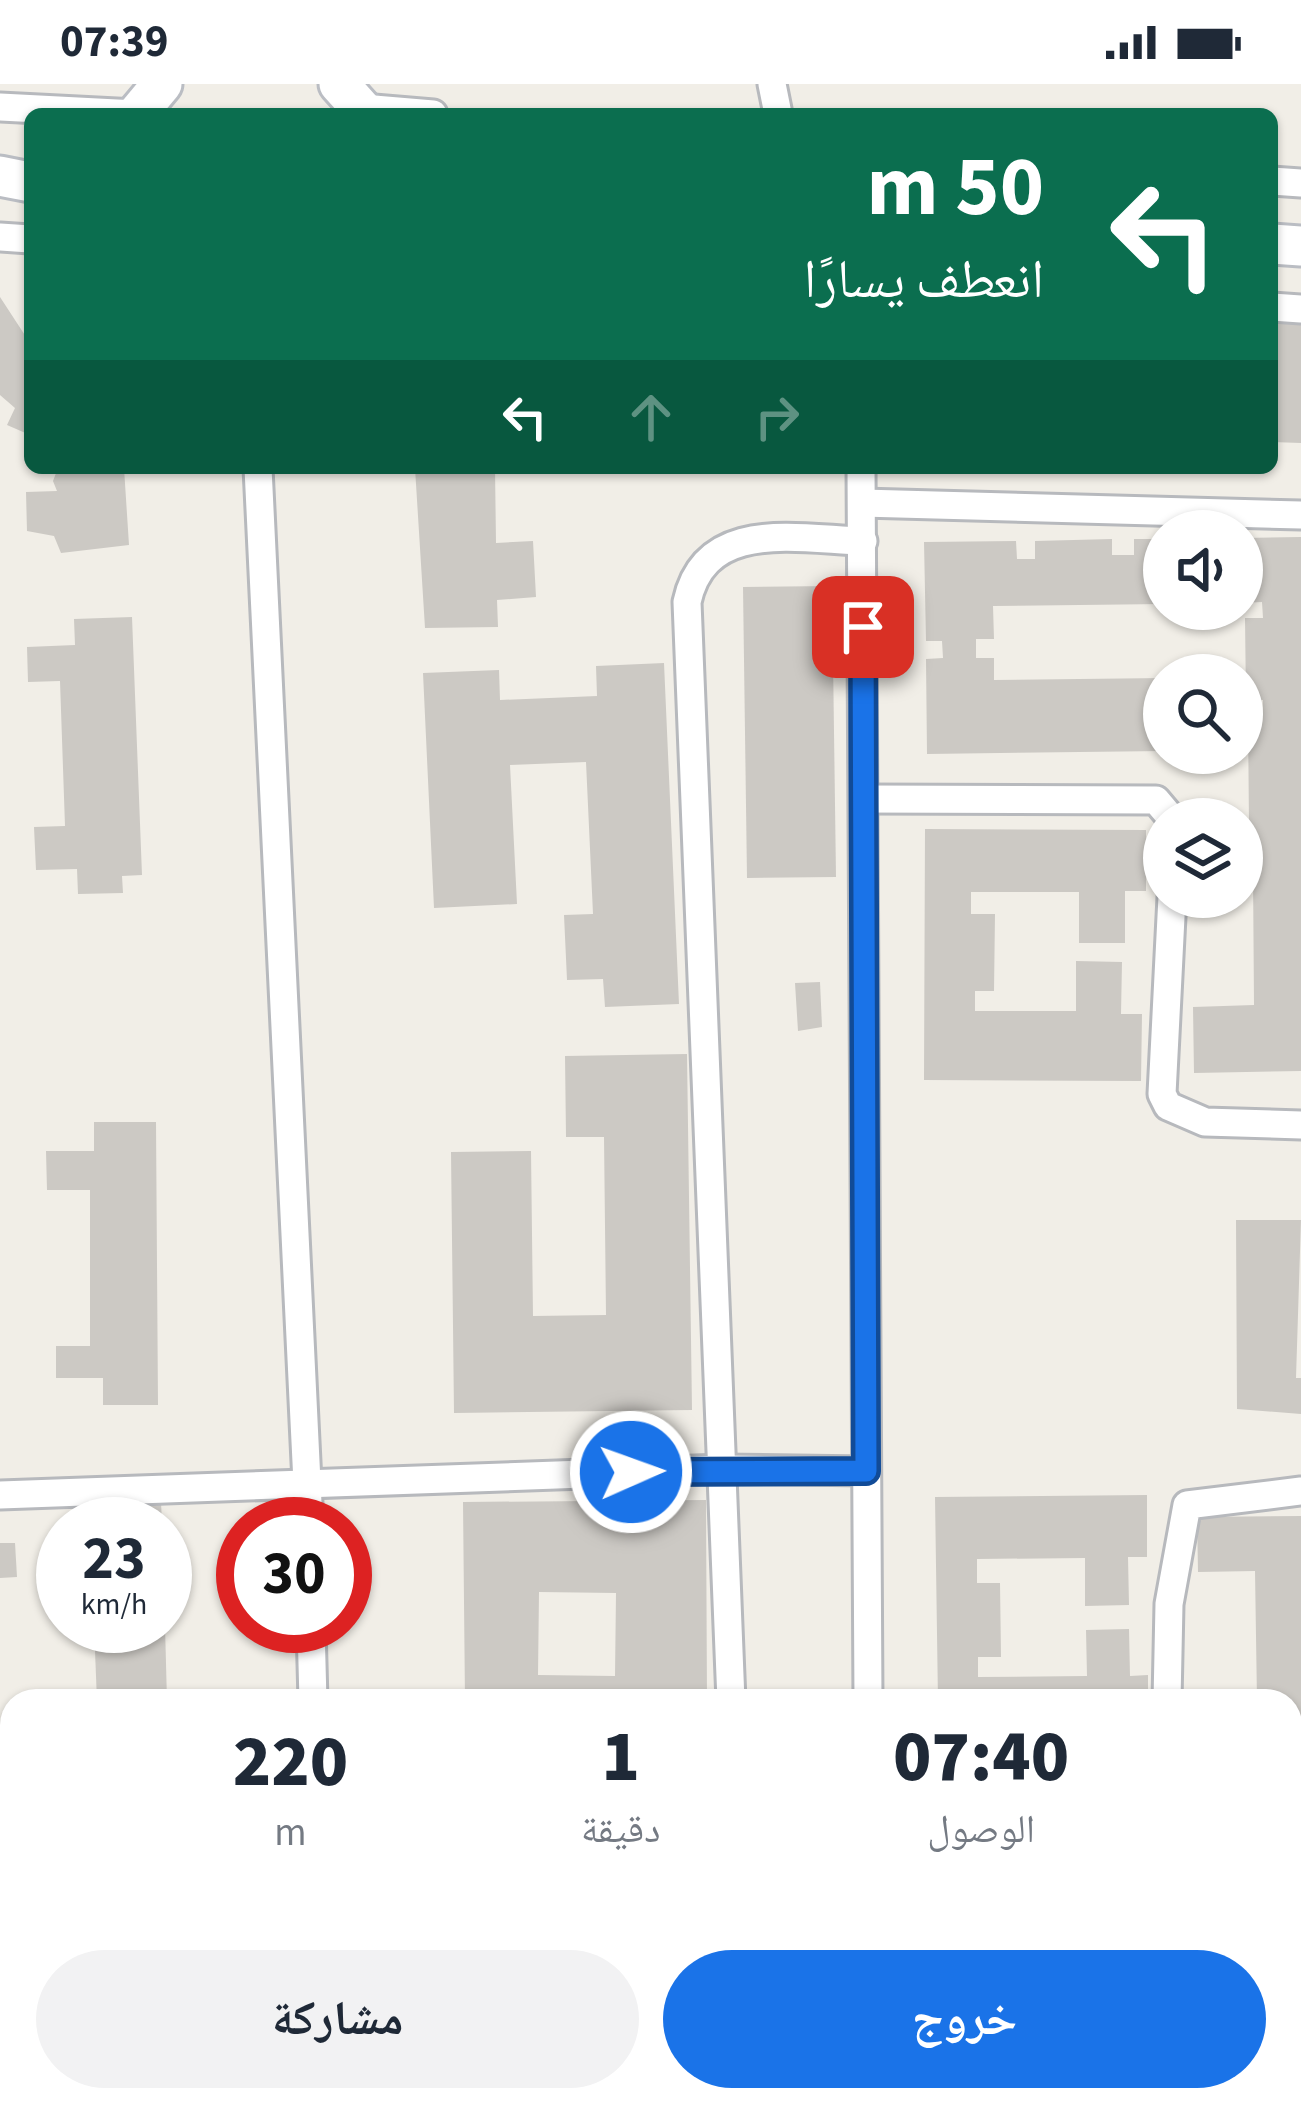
<!DOCTYPE html>
<html lang="ar">
<meta charset="utf-8">
<style>
body{margin:0;font-family:"Source Sans 3","Noto Naskh Arabic",sans-serif;background:#f2f2f3;color:#1f2937;direction:rtl;height:100vh;display:flex;flex-direction:column;font-size:45px;white-space:nowrap}
*{box-sizing:border-box;margin:0}
p{font-size:39px;color:#747a83}
.icon{flex:none;width:66px;height:66px;fill:none;stroke:currentColor;stroke-width:2;stroke-linecap:round;stroke-linejoin:round}
.map{position:relative;flex:1;overflow:hidden;direction:ltr}
.side{position:absolute;left:0px;top:1605px;width:1302px;height:423px;display:flex;flex-direction:column;background:#fff;border-radius:36px 36px 0 0;box-shadow:0 3px 9px #0004;direction:rtl}
.side>*{flex:none}
.banner{position:absolute;left:24px;top:24px;width:1254px;height:366px;border-radius:18px;box-shadow:0 3px 9px #0004;direction:rtl;background:#0b6e4f;color:#fff;overflow:hidden}
.controls{position:absolute;left:1143px;top:426px;display:grid;gap:24px}
.controls a{display:grid;place-items:center;width:120px;height:120px;border-radius:50%;background:#fff;box-shadow:0 3px 9px #0004;font-size:60px}
.speed{position:absolute;left:36px;top:1413px;display:flex;gap:24px;font-size:60px;font-weight:700;text-align:center}
.speed>*{display:grid;place-content:center;width:156px;height:156px;border-radius:50%;background:#fff;box-shadow:0 3px 9px #0004;line-height:1}
.speed small{font-size:30px;font-weight:400}
.speed .limit{border:18px solid #d22;background:#fff;color:#111}
.pin{position:absolute;display:grid;place-items:center;width:102px;height:102px;color:#fff;margin:-51px;border-radius:24px;box-shadow:0 6px 18px #0006}
.me{position:absolute;width:132px;margin:-66px;rotate:88deg;stroke-linejoin:round;filter:drop-shadow(0 0 9px #0008)}
.turn{display:flex;align-items:center;gap:42px;height:252px;padding:0 36px;font-size:54px}
.turn .icon{width:156px;height:156px;stroke-width:2.5}
.turn b{display:block;font-size:84px;line-height:102px}
.lanes{display:flex;align-items:center;height:114px;padding:0 36px;background:#0003;justify-content:center;gap:60px;direction:ltr}
.lanes .off{opacity:.35}
.eta{display:flex;justify-content:space-evenly;align-items:center;height:204px;text-align:center}
.eta b{font-size:72px;font-weight:800;line-height:84px}
.cta{display:flex;gap:24px;margin-top:auto;padding:24px 36px}
.cta a{flex:1;height:138px;border-radius:72px;background:#1a73e8;color:#fff;font-size:48px;font-weight:800;line-height:138px;text-align:center}
.cta a+a{background:#f2f2f3;color:#1f2937}
.status{display:flex;justify-content:space-between;align-items:center;height:84px;padding:0 60px;background:#fff;direction:ltr}
.status svg{height:33px;fill:currentColor}
.map>svg:first-child{display:block}
.building{fill:#ccc9c4;fill-rule:evenodd}
.lines{fill:none;stroke-linecap:round;stroke-linejoin:round}
.minor-casing{stroke:#b7b9bd;stroke-width:33}
.secondary-casing{stroke:#babdc3;stroke-width:45}
.path{stroke:#9ccaa7;stroke-width:6;stroke-dasharray:12 6;stroke-linecap:butt}
.minor{stroke:#fff;stroke-width:27}
.secondary{stroke:#fff;stroke-width:39}
.route-casing{stroke:#114b97;stroke-width:30}
.route{stroke:#1a73e8;stroke-width:21}
</style>
<div class="status"><b>07:39</b><svg viewBox="0 0 49 12"><path d="M0 12V9h3v3zM5 12V6h3v6zM10 12V3h3v9zM15 12V0h3v12zM26 1h20v11H26zM47 4h2v5h-2z"/></svg></div>
<div class="map">
<svg width="1301" height="2026" viewBox="0 0 1301 2026">
<rect width="100%" height="100%" fill="#f1eee7"/>
<g class="building">
<path d="M0,213L30,259L24,284L30,287V351L7,341L15,324L0,311Z"/>
<path d="M1272,238L1301,239V359L1272,358Z"/>
<path d="M58,384H124L129,461L61,469L54,452L27,447L26,408L57,407L53,397Z"/>
<path d="M415,384H495L496,459L533,457L536,513L497,516L498,543L425,544Z"/>
<path d="M1301,453V987L1194,989L1193,923L1254,921L1253,787H1242V742H1249L1248,633L1263,632V616H1246L1245,534H1263L1262,518L1242,519V454Z"/>
<path d="M1112,455V471H1134V455H1164V520L993,522L994,555H976V574H994V596L1164,594V667L927,670L926,575L943,574L942,557H926L924,458L1016,457L1017,475H1035V457Z"/>
<path d="M832,502L836,793L747,794L743,503Z"/>
<path d="M132,533L142,791L122,792L123,809L78,810L77,785L36,786L34,743L65,742L60,597L28,598L27,563L75,561L74,535Z"/>
<path d="M664,579L679,920L605,923L603,895L567,896L564,831L593,830L586,678L510,681L517,820L434,824L423,589L499,586L500,616L597,612L596,582Z"/>
<path d="M925,745L1146,746V807H1125V859H1079V808H971V830H995L994,907H975V927H1076V877L1122,878L1121,930H1142L1141,997L924,996Z"/>
<path d="M820,898L822,943L798,947L795,899Z"/>
<path d="M687,970L692,1326L454,1329L451,1068L531,1067L533,1232L606,1231L604,1053H566L565,972Z"/>
<path d="M94,1038H156L158,1321H103V1294H56V1262H90V1106H47L46,1067H94Z"/>
<path d="M1236,1136H1301L1296,1294H1301V1330L1237,1325Z"/>
<path d="M1147,1411V1473H1128L1129,1521L1085,1522V1474L977,1475V1499H1000L1001,1573H978V1593L1087,1592L1086,1546L1129,1545L1130,1592L1148,1591V1617H938L935,1413Z"/>
<path d="M706,1416L707,1617H465L463,1418ZM539,1508L616,1509L615,1592L538,1591Z"/>
<path d="M161,1417L162,1440H98V1419Z"/>
<path d="M1301,1432V1944H1290V1617H1257L1255,1487L1198,1488L1197,1433Z"/>
<path d="M63,1446V1493H56L54,1447Z"/>
<path d="M0,1459H15L17,1493L0,1494Z"/>
<path d="M94,1542H165L167,1617H97Z"/>
<path d="M12,1743V1781L0,1782V1744Z"/>
</g>
<g class="lines">
<defs>
<g id="minor">
<path d="M772,0L778,30"/>
<path d="M0,23L136,30"/>
<path d="M362,24L433,30"/>
<path d="M1272,97L1301,99"/>
<path d="M0,153L30,155"/>
<path d="M1272,223L1301,225"/>
<path d="M258,384L309,1440"/>
<path d="M861,384L868,1617"/>
<path d="M862,419L1301,431"/>
<path d="M864,715L1156,716L1172,735"/>
<path d="M1172,813L1162,1010L1168,1022L1205,1038L1301,1041"/>
<path d="M0,1411L723,1385L866,1387"/>
<path d="M311,1542L313,1617"/>
<path d="M731,1617L687,518C705,434 796,455 863,457"/>
<path d="M1167,1617L1169,1520L1187,1421L1301,1407"/>
<path d="M1290,2002H1301"/>
<path d="M0,2021L446,2016"/>
</g>
<g id="secondary">
<path d="M339,0L366,30"/>
<path d="M137,30L162,0"/>
<path d="M0,92L30,98"/>
<path d="M1272,160L1301,162"/>
</g>
</defs>
<use href="#minor" class="minor-casing"/>
<use href="#secondary" class="secondary-casing"/>
<path class="path" d="M872,2016L875,2026"/>
<use href="#minor" class="minor"/>
<use href="#secondary" class="secondary"/>
</g>
<g class="lines">
<defs>
<path id="route" d="M631,1388L866,1387L863,543"/>
</defs>
<use href="#route" class="route-casing"/>
<use href="#route" class="route"/>
</g>
</svg>
<div class="controls">
<a><svg class="icon" aria-label="sound" viewBox="0 0 24 24"><path d="M4 9h4l5-4v14l-5-4H4zM17 9q2 3 0 6"/></svg></a>
<a><svg class="icon" aria-label="search" viewBox="0 0 24 24"><circle cx="10" cy="10" r="6"/><path d="M15 15l6 6"/></svg></a>
<a><svg class="icon" aria-label="layers" viewBox="0 0 24 24"><path d="M12 4l9 5-9 5-9-5zM3 14l9 5 9-5"/></svg></a>
</div>
<div class="speed"><div>23<small>km/h</small></div><div class="limit">30</div></div>
<div class="pin" style="left:863px;top:543px;background:#d93025"><svg class="icon" aria-label="arrive" viewBox="0 0 24 24"><path d="M6 21V4h12l-3 4 3 4H6"/></svg></div>
<svg class="me" style="left:631px;top:1388px" viewBox="-20 -20 40 40"><circle r="17" fill="#1a73e8" stroke="#fff" stroke-width="3"/><path d="M0-11L8 9 0 5-8 9z" fill="#fff"/></svg>
<div class="banner">
<div class="turn"><svg class="icon" aria-label="left" viewBox="0 0 24 24"><path d="M17 20v-9H6M10 6l-5 5 5 5"/></svg><div><b>50 m</b>انعطف يسارًا</div></div>
<div class="lanes"><svg class="icon" aria-label="left" viewBox="0 0 24 24"><path d="M17 20v-9H6M10 6l-5 5 5 5"/></svg><svg class="icon off" aria-label="ahead" viewBox="0 0 24 24"><path d="M12 20V5M6 11l6-6 6 6"/></svg><svg class="icon off" aria-label="right" viewBox="0 0 24 24"><path d="M7 20v-9h11M14 6l5 5-5 5"/></svg></div>
</div>
<section class="side">
<div class="eta">
<div><b>07:40</b><p>الوصول</p></div>
<div><b>1</b><p>دقيقة</p></div>
<div><b>220</b><p>m</p></div>
</div>
<div class="cta"><a>خروج</a><a>مشاركة</a></div>
</section>
</div>
